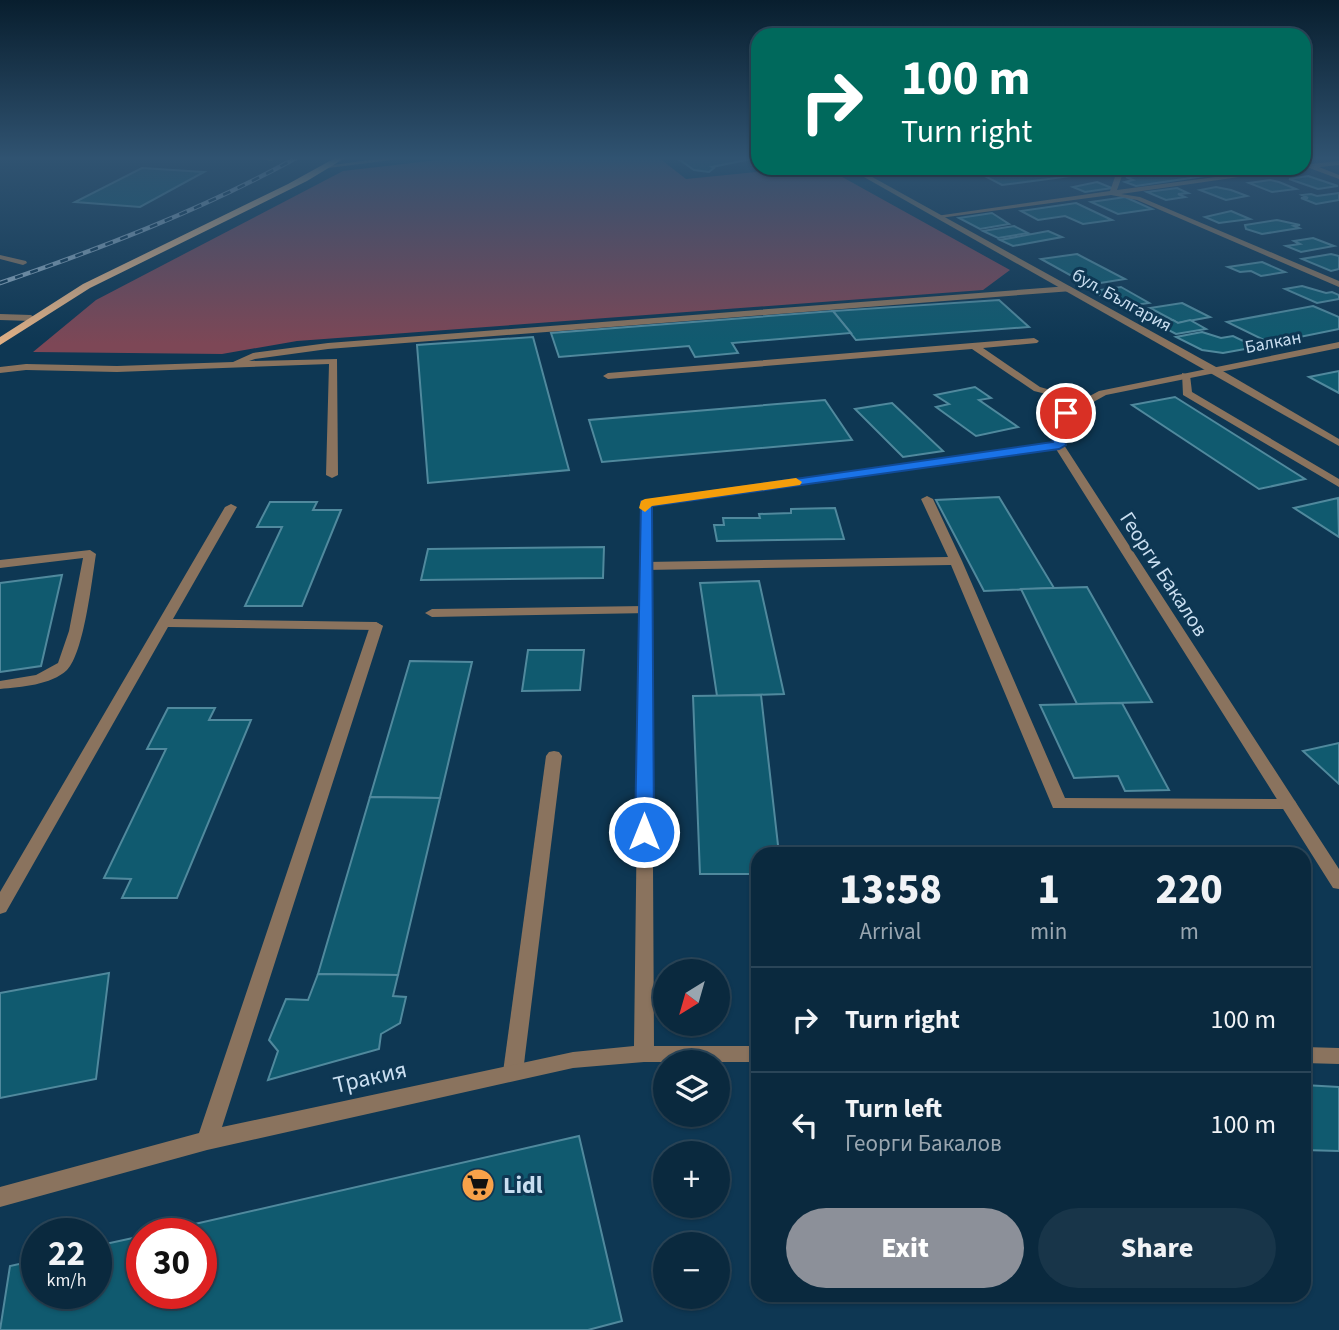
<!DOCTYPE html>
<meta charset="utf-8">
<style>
body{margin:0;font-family:"Source Sans 3",sans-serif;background:#183549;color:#f1f3f6;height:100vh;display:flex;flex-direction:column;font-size:26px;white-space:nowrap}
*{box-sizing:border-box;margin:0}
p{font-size:23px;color:#99a6b0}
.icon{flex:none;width:38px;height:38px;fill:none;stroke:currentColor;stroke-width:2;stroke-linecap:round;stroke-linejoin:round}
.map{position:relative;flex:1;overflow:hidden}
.side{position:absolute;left:751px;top:847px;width:560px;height:455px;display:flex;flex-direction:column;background:#0a293e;border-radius:21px;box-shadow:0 2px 5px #0004,0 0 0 2px #2a4558}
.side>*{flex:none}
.guide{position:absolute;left:751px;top:28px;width:560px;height:147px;border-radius:21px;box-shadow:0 2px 5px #0004,0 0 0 2px #2a4558;background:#00695c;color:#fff;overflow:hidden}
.needle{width:46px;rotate:217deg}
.controls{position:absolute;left:653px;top:959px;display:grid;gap:14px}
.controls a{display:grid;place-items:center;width:77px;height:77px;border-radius:50%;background:#0a293e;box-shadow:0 2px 5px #0004,0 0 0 2px #2a4558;font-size:35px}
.speed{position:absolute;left:21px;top:1218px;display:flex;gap:14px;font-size:35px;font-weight:700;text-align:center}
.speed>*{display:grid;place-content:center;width:91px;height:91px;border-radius:50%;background:#0a293e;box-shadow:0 2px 5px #0004,0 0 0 2px #2a4558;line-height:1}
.speed small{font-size:18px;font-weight:400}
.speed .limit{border:10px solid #d22;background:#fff;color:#111}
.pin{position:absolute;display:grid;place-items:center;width:60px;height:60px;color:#fff;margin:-30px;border:4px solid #fff;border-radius:50%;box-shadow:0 2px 7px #0007}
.me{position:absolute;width:77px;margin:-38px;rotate:0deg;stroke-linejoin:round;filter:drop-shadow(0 0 5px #0008)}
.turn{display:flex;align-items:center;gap:24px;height:147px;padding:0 35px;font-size:32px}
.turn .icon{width:91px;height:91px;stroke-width:2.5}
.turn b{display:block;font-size:49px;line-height:60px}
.eta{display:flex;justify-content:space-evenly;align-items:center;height:119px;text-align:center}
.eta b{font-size:42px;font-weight:800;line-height:49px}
.button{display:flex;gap:14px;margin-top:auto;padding:14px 35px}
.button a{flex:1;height:80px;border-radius:42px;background:#8c9099;color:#fff;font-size:28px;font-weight:800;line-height:80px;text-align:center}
.button a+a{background:#183549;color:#f1f3f6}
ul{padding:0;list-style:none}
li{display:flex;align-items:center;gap:21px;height:105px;padding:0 35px;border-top:2px solid #2a4558}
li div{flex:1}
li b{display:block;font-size:26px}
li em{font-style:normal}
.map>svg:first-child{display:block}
.green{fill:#7d4756}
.building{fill:#105a6f;stroke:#50899d;stroke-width:2}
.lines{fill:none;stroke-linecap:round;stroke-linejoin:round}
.service{fill:#8a735e;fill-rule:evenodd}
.minor{fill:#8a735e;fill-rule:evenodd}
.tertiary{fill:#8a735e;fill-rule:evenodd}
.primary{fill:#e1b085;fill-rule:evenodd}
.rail-casing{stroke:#8ca8bd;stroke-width:4.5}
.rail{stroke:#0e3753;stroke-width:2.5;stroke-dasharray:8;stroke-linecap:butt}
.route{fill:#1a73e8;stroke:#114b97;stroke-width:2}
.slow{fill:#f59e0b}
.labels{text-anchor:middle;stroke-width:6;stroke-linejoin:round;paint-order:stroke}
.far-street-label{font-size:18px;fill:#c9def0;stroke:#0e3753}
.street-label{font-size:21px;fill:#c9def0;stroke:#0e3753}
.near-street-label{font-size:24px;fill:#c9def0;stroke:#0e3753}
.near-poi-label{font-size:24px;font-weight:bold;fill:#c9def0;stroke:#0e3753;text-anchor:start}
</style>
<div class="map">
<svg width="1339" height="1330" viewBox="0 0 1339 1330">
<rect width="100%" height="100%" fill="#0e3753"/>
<path class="green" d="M455,158H659L686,179L796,168H826L1010,270L983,290L297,341L222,354L33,352L96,300L343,171Z"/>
<g class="building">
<path d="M677,158H749L751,159L712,167L714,168L709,172L694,170Z"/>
<path d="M142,168L204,172L140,207L75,202Z"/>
<path d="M982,168H1102L1109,171L1002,185L971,169Z"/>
<path d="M1134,168H1183L1204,176L1136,186L1125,182L1133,180L1126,177L1137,176L1122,170Z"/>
<path d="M1189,168H1224L1235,172L1209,175Z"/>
<path d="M1308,176L1338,186L1318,189L1289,179Z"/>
<path d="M1270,180L1279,182L1296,189L1272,192L1249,183Z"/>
<path d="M1097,182L1112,188L1085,192L1073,187Z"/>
<path d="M1216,187L1231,190L1247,196L1226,200L1200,190Z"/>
<path d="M1177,188L1188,193L1178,194L1185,197L1166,200L1147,192Z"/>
<path d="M1339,193V200L1316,204L1301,198H1308L1302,195L1311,194L1317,196Z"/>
<path d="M1125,197L1152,209L1118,214L1091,202Z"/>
<path d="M1076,203L1112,220L1083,224L1065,216L1038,220L1021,211Z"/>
<path d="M1231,211L1250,219L1219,223L1205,217Z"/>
<path d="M992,213L1009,224L980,229L959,218Z"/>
<path d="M1277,220L1300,225L1294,226L1299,228L1262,234L1246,229L1245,225Z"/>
<path d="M1014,226L1028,233L998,238L983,231Z"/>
<path d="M1048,231L1062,237L1013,246L1000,240Z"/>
<path d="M1313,238L1334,246L1301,252L1286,246L1300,244L1294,241Z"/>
<path d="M1077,254L1125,279L1088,285L1041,259Z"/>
<path d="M1331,254L1339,256V269L1331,271L1302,259Z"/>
<path d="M1262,262L1285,272L1261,276L1251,271L1240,272L1228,267Z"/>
<path d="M1302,286L1326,293L1332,292L1339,295V299L1317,303L1285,289Z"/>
<path d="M1121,287L1149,303L1121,307L1093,291Z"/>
<path d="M999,300L1029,327L856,340L833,311Z"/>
<path d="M1182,303L1210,317L1178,323L1150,308Z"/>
<path d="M1313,306L1339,317V329L1270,343L1227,322Z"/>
<path d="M833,311L851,333L732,343L738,353L695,357L689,346L559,357L551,333Z"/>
<path d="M1173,320L1178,323L1190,320L1206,329L1176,334L1155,323Z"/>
<path d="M1202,332L1221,338L1233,336L1256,347L1223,353L1202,350L1176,337Z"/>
<path d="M533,337L569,470L428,483L417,345Z"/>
<path d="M1339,371V393L1309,377Z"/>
<path d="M975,387L991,398L979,400L1018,427L976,436L936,407L949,404L935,395Z"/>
<path d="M1175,397L1305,479L1259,489L1132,405Z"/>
<path d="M825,400L852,440L602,462L589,420Z"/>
<path d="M892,403L943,451L903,457L855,409Z"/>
<path d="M999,497L1054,588L984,591L936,500Z"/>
<path d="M1338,498L1339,537L1294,508Z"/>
<path d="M270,502H317L313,510H341L302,606H245L282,527H257Z"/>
<path d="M835,508L844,539L717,541L714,525H724L723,518H760L759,514L791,513V509Z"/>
<path d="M604,547L603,578L421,580L428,549Z"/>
<path d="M62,575L41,666L0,672V583Z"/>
<path d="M759,581L784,694L717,696L700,583Z"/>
<path d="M1087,587L1152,702L1077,704L1021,589Z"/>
<path d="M528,650H584L580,690L522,691Z"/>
<path d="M410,661L472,662L440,798L370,797Z"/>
<path d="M761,695L779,854H758V874H700L693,696Z"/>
<path d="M1122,703L1169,790L1125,791L1118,776L1074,778L1040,705Z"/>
<path d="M168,708H215L209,720H251L177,898H122L131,879L104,878L166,749H147Z"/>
<path d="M1339,743V784L1303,751Z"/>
<path d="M370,797L440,798L398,975L318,974Z"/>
<path d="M109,973L96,1079L0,1098V993Z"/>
<path d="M318,974L398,975L393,996L406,997L400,1023L381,1034L379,1049L268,1080L278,1051L269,1040L286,999L308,1000Z"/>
<path d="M1304,1085L1339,1087V1151L1304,1150Z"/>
<path d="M579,1136L622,1321L588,1330H0L10,1266L37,1260V1293H96V1246L142,1236V1293H201V1234H151Z"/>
</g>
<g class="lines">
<g class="service">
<path d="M0,255L26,261L27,263L23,265L0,259Z"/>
<path d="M1069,286L1073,289L1072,291L328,349L255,359L249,361L337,359L338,475L332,478L326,475L329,364L117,372L26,370L0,373V367L26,364L117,366L233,362L253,353L328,343Z"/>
<path d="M0,314L31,315L35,318L31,321L0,320Z"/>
<path d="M1034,338L1039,341L1037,343L983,348L1040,387L1086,400V404L1034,391L972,349L608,379L603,376L608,373Z"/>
<path d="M1182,373L1190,375L1192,392L1339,479V487L1183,395Z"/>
<path d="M927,496L933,499L962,561L1065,798L1289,799L1295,801L1297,805L1295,809L1053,808L951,565L645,570L639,566L645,562L948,557L921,499Z"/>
<path d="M231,504L237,507L173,619L376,622L383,626L376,630L168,627L6,912L0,914V892L225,507Z"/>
<path d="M90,550L96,554C92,579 84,653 67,670C51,685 21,687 0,689V681L36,675L58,663L69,631L83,558L0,568V560Z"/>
<path d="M645,606L650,607L652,610L650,613L432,617L425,613L432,609Z"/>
<path d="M554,751L559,752L562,756L523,1072L520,1078L513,1081L506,1078L503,1072L546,756L549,752Z"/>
</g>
<g class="minor">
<path d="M250,158H275V159L272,161Z"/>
<path d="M384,158H408L328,168L325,166Z"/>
<path d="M1339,161V165L1319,167L1339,175V179L1304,166V162L1311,164Z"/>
<path d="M886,168H906L860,175L857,173Z"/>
<path d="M1105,168H1114L1123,173L1117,190L1284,168H1302L1121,194L1140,197L1339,281V287L1137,200L1111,195L940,218L936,216L1110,191L1116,174Z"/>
<path d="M1339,342V348L1106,395L1070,415L1061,428L1064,445L1339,869V889L1333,888L1056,449L651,506L654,1046H758V1062H644L573,1068L207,1150L0,1207V1187L199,1133L371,623L376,622L383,626L222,1127L573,1052L634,1046L641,501L1053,443L1051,428L1062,411L1099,391Z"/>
<path d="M1304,1047L1339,1048V1064L1304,1063Z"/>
</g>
<path class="tertiary" d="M848,168H856L1216,367L1339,439V446Z"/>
<path class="primary" d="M335,158H345L307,181L90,288L0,345V337L83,284L288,184Z"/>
<defs>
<path id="rail" d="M0,283C102,248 201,210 296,158"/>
</defs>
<use href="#rail" class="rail-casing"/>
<use href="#rail" class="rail"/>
</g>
<linearGradient id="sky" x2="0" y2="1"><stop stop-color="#081e2e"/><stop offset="0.46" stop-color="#305371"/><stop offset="1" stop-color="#305371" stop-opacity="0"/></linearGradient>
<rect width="1339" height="344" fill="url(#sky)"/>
<path class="route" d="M1062,411L1072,413L1062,428L1066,445L1059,449L652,506L654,832L651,837H638L635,832L641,501L1053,442L1050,428Z"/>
<path class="slow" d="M796,478L802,482L800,485L652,506L645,512L639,508L641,501L645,499Z"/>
<defs>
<symbol id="supermarket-disc" viewBox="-11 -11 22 22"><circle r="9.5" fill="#f7a149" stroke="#0e3753"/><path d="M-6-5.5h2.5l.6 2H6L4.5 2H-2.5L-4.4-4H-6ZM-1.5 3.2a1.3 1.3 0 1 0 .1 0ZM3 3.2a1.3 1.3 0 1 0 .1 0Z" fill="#111"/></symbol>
</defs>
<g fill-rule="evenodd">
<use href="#supermarket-disc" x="459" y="1166" width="38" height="38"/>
</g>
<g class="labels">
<g class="far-street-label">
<text transform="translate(1122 300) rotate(29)" y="6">бул. България</text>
<text transform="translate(1273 342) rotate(-11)" y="6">Балкан</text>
</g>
<g class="street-label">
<text transform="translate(1164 574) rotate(57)" y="7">Георги Бакалов</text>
</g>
<g class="near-street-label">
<text transform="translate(370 1077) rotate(-13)" y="8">Тракия</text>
</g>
<g class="near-poi-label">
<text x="503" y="1193">Lidl</text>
</g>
</g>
</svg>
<div class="controls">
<a><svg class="needle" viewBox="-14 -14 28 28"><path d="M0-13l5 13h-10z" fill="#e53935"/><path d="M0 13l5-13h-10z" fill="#99a6b0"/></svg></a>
<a><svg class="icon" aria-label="layers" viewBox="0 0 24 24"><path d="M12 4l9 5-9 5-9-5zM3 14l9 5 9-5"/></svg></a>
<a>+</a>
<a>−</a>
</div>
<div class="speed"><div>22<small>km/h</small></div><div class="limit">30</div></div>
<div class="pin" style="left:1066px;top:413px;background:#d93025"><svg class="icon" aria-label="arrive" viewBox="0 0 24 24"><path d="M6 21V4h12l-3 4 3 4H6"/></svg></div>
<svg class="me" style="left:644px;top:832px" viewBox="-20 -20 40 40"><circle r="17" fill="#1a73e8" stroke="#fff" stroke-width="3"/><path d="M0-11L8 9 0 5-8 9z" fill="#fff"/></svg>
<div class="guide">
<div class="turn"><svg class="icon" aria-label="right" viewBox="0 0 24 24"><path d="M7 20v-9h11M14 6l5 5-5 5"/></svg><div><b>100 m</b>Turn right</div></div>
</div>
<section class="side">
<div class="eta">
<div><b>13:58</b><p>Arrival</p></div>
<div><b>1</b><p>min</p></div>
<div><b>220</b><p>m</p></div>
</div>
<ul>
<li><svg class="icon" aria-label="right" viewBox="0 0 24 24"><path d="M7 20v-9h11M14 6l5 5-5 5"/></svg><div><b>Turn right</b></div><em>100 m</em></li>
<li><svg class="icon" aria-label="left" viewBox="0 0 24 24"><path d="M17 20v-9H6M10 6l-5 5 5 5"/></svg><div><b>Turn left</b><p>Георги Бакалов</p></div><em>100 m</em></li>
</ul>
<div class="button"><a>Exit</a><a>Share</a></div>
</section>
</div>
